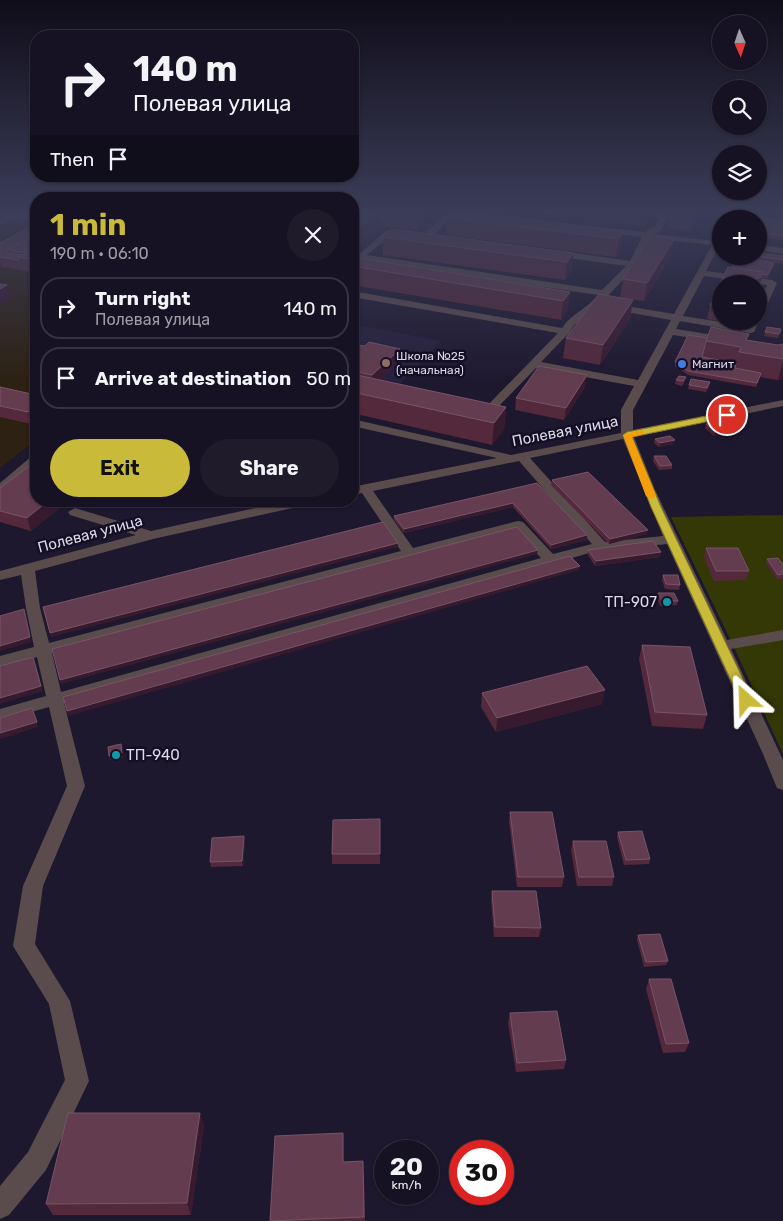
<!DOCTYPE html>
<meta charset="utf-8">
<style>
body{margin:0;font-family:Rubik,sans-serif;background:#1f1b2b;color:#f1f3f6;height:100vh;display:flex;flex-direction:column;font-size:19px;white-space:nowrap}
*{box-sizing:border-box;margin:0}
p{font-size:16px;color:#9e9ea6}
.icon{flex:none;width:28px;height:28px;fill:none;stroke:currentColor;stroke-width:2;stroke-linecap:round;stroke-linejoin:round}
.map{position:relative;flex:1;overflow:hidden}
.panel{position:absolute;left:30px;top:192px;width:329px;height:315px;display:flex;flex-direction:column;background:#161223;border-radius:20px;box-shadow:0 1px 4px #0004,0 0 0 1px #353241}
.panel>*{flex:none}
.guide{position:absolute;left:30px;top:30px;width:329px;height:152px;border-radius:20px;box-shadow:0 1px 4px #0004,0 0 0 1px #353241;background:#161223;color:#f1f3f6;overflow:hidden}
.needle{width:32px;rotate:177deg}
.tools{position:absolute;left:712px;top:15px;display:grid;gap:10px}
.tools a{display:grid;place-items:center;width:55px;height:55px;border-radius:50%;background:#161223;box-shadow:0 1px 4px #0004,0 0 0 1px #353241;font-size:25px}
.speed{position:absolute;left:374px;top:1140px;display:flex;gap:10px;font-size:25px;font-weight:700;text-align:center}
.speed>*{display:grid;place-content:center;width:65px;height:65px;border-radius:50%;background:#161223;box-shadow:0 1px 4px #0004,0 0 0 1px #353241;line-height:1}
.speed small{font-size:12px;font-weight:400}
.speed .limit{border:8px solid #d22;background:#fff;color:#111}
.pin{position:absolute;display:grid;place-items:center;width:42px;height:42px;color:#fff;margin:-21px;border:2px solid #fff;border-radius:50%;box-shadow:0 1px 5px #0007}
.me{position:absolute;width:55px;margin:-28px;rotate:335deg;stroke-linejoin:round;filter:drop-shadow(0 0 4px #0008)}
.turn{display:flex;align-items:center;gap:18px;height:105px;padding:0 20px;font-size:22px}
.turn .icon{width:65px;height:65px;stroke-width:2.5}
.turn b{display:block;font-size:35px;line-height:42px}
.then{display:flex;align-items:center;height:48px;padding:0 20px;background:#0003;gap:10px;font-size:19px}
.round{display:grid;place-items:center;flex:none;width:52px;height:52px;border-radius:26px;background:#1f1b2b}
.head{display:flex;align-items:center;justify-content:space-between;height:85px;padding:0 20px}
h1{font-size:30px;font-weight:700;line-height:38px;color:#caba3a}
.cta{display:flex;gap:10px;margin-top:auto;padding:10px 20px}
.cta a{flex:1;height:58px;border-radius:30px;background:#caba3a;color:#111;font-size:20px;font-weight:700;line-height:58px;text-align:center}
.cta a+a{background:#1f1b2b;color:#f1f3f6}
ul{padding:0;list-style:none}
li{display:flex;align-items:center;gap:15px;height:62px;margin:0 10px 8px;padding:0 10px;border:2px solid #353241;border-radius:20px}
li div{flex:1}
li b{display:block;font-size:19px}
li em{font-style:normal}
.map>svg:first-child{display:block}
.industrial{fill:#2c2112}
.built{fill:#261f3c}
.green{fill:#343807}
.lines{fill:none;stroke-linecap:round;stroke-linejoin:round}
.path{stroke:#625d72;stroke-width:2;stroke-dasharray:0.5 2.5;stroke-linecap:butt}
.minor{fill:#5a4c4d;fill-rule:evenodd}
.wall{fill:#54293c}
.shaded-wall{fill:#381a2f}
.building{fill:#633c4f;stroke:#765567}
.route{fill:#caba3a;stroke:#837926}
.slow{fill:#f59e0b}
.education-dot{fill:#8d6e63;stroke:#150f25;stroke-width:2}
.shop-dot{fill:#3f7fe0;stroke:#150f25;stroke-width:2}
.culture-dot{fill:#0f9aa8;stroke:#150f25;stroke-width:2}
.labels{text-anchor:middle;stroke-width:5;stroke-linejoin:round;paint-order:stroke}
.far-poi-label{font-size:12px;fill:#dddaea;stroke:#150f25;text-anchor:start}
.street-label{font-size:15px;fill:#dddaea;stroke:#150f25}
.poi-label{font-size:15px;fill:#dddaea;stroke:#150f25;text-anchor:end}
</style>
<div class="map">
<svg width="783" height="1221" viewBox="0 0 783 1221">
<rect width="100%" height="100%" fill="#1e182f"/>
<path class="industrial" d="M0,212H36V440L0,468Z"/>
<path class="built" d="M352,324L441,341L391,394L353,386Z"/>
<path class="green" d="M783,515V754L733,645L671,517Z"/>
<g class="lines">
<g class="path">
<path d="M700,230L708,212"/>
<path d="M735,256H737"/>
</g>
<g class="minor">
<path d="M448,212H457L430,239H424V235Z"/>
<path d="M500,212H508L500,219L496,217Z"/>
<path d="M633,212H671L661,230L655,234L714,241L717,230L721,228V246H719L706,271L772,280L777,283L764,312L759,315V302L767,285L704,276L683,316L747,326L749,321H759L754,332L750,333L680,321L676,329L726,337L731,340L726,343L673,335L633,410V430L783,400V406L634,437L655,490L727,640L783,630V640L731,649L783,760V790L777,788L763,754L667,544L593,552L64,703L85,786L43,886L35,944L70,1001L89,1081L46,1170L9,1215L0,1219V1186L28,1152L65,1080L49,1004L13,946L23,886L67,786L49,707L0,721V709L46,696L37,657L0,666V656L34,647L26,608L21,575L0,580V571L136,535L70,515L68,512L75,508L151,531L287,501H312L306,505L153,539L35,571L40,608L49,643L401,551L362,493L352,495V487L497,458L352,426V419L511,455L621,433V410L634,386L536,368L497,408L493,409L487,406L558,333L352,297V291L562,328C571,314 588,308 598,295L360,260L356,257L387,230L402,231L406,233L405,235H392L367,255L602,290L626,266L554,256L550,253L554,250L630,261L642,237L604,232L600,230L604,228L645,232L655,226L660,218ZM650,238L712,245L674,314L602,302L636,266ZM598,307L671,320L638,380L541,362L569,333L574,325ZM623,439L663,536L605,542L530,458ZM519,461L592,544L553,554L523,522L518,521L413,548L373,491ZM515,530L541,558L61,692L52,653Z"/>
<path d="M723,212L783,220V224L759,221V219L726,216H723Z"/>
<path d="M759,245L783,248V254L759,250Z"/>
<path d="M36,455V465L5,493L0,494V483L32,456Z"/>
</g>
</g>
<g class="wall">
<path d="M36,212V220L24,226L15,225L17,230L0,239V216Z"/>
<path d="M353,212H425L424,224L418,230L381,226L352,251Z"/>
<path d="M533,212H650L649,219L645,226Z"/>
<path d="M670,212H700L691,231L667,228Z"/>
<path d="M783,212V221L778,220L779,217Z"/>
<path d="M446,218L623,231L621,249L616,257L446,235Z"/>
<path d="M783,221V240L759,237V226Z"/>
<path d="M36,224V273L2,267L0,268V243Z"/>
<path d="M383,237L573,253L571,271L565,280L383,255Z"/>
<path d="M674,240L671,256L644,301L620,298L623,279Z"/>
<path d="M748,256H783V264L748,259Z"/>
<path d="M352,257L570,292L567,311L561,320L352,285Z"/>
<path d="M737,257L774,263L767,279L761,278L759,287V284H721V321H744L742,325L707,319L710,305L728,267H732Z"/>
<path d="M630,319L600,365L563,358L566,338Z"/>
<path d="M767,327L781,329L778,338L764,336Z"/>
<path d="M707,338L748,340L778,345L783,344V379L778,380L760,377L756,387L688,375L675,366V362Z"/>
<path d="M352,344L365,346L400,349V360L380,380L506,407L504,429L492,445L352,413Z"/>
<path d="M686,377L685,381L682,386L675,384L676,380Z"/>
<path d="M689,385L709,386L706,392L688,389Z"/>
<path d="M0,387L36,395L31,424L0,417Z"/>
<path d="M585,387L564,420L515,410L516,398Z"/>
<path d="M706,424L723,434L714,436L705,428Z"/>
<path d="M655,439L674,444L659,447L654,443Z"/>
<path d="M654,456L672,465V469L659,470L653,461Z"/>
<path d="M552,480L647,534L609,544L551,485Z"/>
<path d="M537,483L587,540L551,549L513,507L404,533L394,520V516Z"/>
<path d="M0,488L36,501H68L31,531L0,522Z"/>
<path d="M706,548L749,571L746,580L714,581L704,557Z"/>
<path d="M588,550L661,552L660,557L595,566L588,555Z"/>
<path d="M767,559L783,565V579H777L766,563Z"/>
<path d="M663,575L680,585L679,590L665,589L662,580Z"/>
<path d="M658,593L678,601L677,605L660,606L657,598Z"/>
<path d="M642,645L707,715L703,729L652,726L639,659Z"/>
<path d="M482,693L602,704L496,732L481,707Z"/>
<path d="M510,812L564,877L562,887H517L509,822Z"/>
<path d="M380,819V864H332V854Z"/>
<path d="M618,832L650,859L649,864L624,865L617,837Z"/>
<path d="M245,841L243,866L211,867L210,862Z"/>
<path d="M573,841L614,877L612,886H577L571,850Z"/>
<path d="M492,891L541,928L539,937H494L491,901Z"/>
<path d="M638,935L668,961L666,965L644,967L637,940Z"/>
<path d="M649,979L689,1043L685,1052L663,1053L646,989Z"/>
<path d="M510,1013L566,1060L564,1069L516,1072L508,1023Z"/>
<path d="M204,1125L191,1215H53L46,1204Z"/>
<path d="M343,1133L344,1162L364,1173L365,1221H270Z"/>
</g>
<g class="shaded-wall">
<path d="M377,212H381V226L356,247V230Z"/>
<path d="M419,212H425L424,224L418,230V213Z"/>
<path d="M647,212H650L649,219L645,226Z"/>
<path d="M695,212H700L691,231L694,214Z"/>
<path d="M36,213V220L24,226L23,220Z"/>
<path d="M14,218L17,230L0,239V225Z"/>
<path d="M623,231L621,249L616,257L619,239Z"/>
<path d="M674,239L671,256L644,301L647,283Z"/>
<path d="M356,244V247L352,251V247Z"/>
<path d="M573,253L571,271L565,280L567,262Z"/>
<path d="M0,260L2,267L0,268Z"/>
<path d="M763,272L759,287L760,278Z"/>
<path d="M7,285L11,299L0,305V289Z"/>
<path d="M570,292L567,311L561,320L563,301Z"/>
<path d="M633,300L630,319L600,365L603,345Z"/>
<path d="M357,320V331L352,335V324Z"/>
<path d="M400,349V360L373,387L372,375Z"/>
<path d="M783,361V379L778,380Z"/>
<path d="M587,375L585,387L564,420L566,408Z"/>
<path d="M36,406V421L31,424L28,412Z"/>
<path d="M506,407L504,429L492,445L494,423Z"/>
<path d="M725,430L723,434L714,436L715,432Z"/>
<path d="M675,440L674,444L659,447L660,443Z"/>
<path d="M48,501H68L31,531L27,518Z"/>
<path d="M513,503V507L404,533V529Z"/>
<path d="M648,530L647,534L609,544L610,539Z"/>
<path d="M587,535V540L551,549V545Z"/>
<path d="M398,543V547L51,637L50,633Z"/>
<path d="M538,550L537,554L61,684L60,680Z"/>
<path d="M661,552L660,557L595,566L596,561Z"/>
<path d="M580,566L579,570L68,716L67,711Z"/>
<path d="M24,609L31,642L0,651V646Z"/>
<path d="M33,657L43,691L0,704V698Z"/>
<path d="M605,690L602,704L496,732L497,718Z"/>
<path d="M32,708L38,727L0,739V733Z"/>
<path d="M121,744L123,758L110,760L109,756Z"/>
<path d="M244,836L245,841L243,866L242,861Z"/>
<path d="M200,1113L204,1125L191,1215L187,1203Z"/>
<path d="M343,1133L344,1145V1174L343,1162Z"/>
</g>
<g class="building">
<path d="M8,212H36V213L23,220L0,216Z"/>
<path d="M353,212H377L356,230L352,229Z"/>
<path d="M452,212H470L623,231L619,239L446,218Z"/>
<path d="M682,212H695L694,214Z"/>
<path d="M782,212H783V218L779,217Z"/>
<path d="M0,216L14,218L0,225Z"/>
<path d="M762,219L783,221V236L759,233V226Z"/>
<path d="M36,224V235L6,250L7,253L23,255L18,257L19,260L0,257V243Z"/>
<path d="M392,229L573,253L567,262L383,237Z"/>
<path d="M36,235V260L18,257L27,253L6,250Z"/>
<path d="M651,235L674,239L647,283L623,279Z"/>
<path d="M759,253L783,256V260L756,256H759Z"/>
<path d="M352,257L570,292L563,301L352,266Z"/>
<path d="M737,257L774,263L768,275L762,274L763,272L732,267Z"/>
<path d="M728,267L763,272L760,278H754L751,284H721V307L710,305Z"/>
<path d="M0,284L7,285L0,289Z"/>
<path d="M599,294L633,300L603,345L566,338Z"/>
<path d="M352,319L357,320L352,324Z"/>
<path d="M711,327L749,334L746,340L778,345L783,344V359L739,352L741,347L706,341Z"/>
<path d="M767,327L781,329L779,334L765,332Z"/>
<path d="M688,335L707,338L702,357L736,363L735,368L761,373L757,383L688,371L675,362Z"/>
<path d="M369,342L400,349L372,375L352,371V344L365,346Z"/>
<path d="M539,366L587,375L566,408L516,398Z"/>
<path d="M352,374L506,407L494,423L352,392Z"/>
<path d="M679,376L686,377L683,381L676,380Z"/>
<path d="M691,379L710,382L707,388L689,385Z"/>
<path d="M0,387L36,395V406L28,412L0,406Z"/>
<path d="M715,422L725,430L715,432L706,424Z"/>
<path d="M670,436L675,440L660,443L655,439Z"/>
<path d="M654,456H666L672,465L660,466Z"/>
<path d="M36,461V501H48L27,518L0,511V488Z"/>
<path d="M588,472L648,530L610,539L552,480Z"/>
<path d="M537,483L587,535L551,545L513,503L404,529L394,516Z"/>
<path d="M383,522L398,543L50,633L43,607Z"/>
<path d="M517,527L538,550L60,680L52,649Z"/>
<path d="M653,541L661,552L596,561L588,550Z"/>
<path d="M706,548H738L749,571H716Z"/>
<path d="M570,556L580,566L67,711L63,697Z"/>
<path d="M778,558L783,565V574L778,575L767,559Z"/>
<path d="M663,575H678L680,585L666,584Z"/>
<path d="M658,593H674L678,601H662Z"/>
<path d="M24,609L30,637L0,646V616Z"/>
<path d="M642,645L690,647L707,715L655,712Z"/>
<path d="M33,657L41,686L0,698V666Z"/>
<path d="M587,666L605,690L497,718L482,693Z"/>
<path d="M32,708L37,722L0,733V718Z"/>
<path d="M121,744L122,753L109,756L108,747Z"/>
<path d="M510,812H552L564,877H518Z"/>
<path d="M380,819V854H332L333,820Z"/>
<path d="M642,831L650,859L626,860L618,832Z"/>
<path d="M244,836L242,861L210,862L212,838Z"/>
<path d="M573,841H606L614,877H579Z"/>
<path d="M492,891H536L541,928L495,927Z"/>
<path d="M660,934L668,961L646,962L638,935Z"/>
<path d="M649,979H671L689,1043L666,1044Z"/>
<path d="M557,1011L566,1060L517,1063L510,1013Z"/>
<path d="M68,1113H200L187,1203L46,1204Z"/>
<path d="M343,1133V1162L363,1161L364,1217L270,1221L275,1136Z"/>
</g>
<linearGradient id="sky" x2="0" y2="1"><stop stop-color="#100d1a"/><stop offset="0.55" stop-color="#3b3d58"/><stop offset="1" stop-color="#3b3d58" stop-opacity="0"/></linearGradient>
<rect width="783" height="383" fill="url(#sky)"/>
<path class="route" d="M727,412L730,413V417L632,437L661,507L753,700L751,703H742L740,700L651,507L623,435L627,432Z"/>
<path class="slow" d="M640,430L643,431V434L632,437L656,496L651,499L646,496L623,435Z"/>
<circle class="education-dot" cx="386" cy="363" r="5"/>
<circle class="shop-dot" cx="682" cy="364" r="5"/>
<g class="culture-dot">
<circle cx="667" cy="602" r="5"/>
<circle cx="116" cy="755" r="5"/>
</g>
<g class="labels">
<g class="far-poi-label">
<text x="396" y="360">Школа №25<tspan x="396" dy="14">(начальная)</tspan></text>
<text x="692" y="368">Магнит</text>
</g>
<g class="street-label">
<text transform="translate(565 431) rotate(-11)" y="5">Полевая улица</text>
<text transform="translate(90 534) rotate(-15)" y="5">Полевая улица</text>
</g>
<g class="poi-label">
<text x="657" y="607">ТП-907</text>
<text x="126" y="760" text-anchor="start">ТП-940</text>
</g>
</g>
</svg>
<div class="tools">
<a><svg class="needle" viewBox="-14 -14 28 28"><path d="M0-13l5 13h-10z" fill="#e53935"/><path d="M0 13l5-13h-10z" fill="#9e9ea6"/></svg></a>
<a><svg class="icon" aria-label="search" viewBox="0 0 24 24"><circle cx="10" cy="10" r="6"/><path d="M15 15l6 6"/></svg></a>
<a><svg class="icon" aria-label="layers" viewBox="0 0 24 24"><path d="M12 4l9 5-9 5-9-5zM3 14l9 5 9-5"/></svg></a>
<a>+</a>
<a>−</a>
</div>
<div class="speed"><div>20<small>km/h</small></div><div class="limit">30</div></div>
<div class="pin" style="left:727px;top:415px;background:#d93025"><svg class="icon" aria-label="arrive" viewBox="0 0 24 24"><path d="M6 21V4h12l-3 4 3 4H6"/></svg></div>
<svg class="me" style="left:746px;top:700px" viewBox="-20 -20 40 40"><path d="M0-17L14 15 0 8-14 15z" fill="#caba3a" stroke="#fff" stroke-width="4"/></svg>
<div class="guide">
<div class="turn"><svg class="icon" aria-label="right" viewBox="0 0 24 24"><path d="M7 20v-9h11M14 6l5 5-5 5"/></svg><div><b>140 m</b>Полевая улица</div></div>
<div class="then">Then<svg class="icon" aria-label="arrive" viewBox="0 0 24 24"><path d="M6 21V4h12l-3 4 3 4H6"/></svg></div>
</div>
<section class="panel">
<div class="head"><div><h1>1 min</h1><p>190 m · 06:10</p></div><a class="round"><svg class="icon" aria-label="close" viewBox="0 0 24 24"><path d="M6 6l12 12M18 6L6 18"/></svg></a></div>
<ul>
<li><svg class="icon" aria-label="right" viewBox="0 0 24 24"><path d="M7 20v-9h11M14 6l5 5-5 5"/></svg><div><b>Turn right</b><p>Полевая улица</p></div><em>140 m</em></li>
<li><svg class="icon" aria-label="arrive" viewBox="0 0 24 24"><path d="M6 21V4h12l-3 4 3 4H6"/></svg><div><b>Arrive at destination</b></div><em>50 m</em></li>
</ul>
<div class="cta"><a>Exit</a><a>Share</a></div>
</section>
</div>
